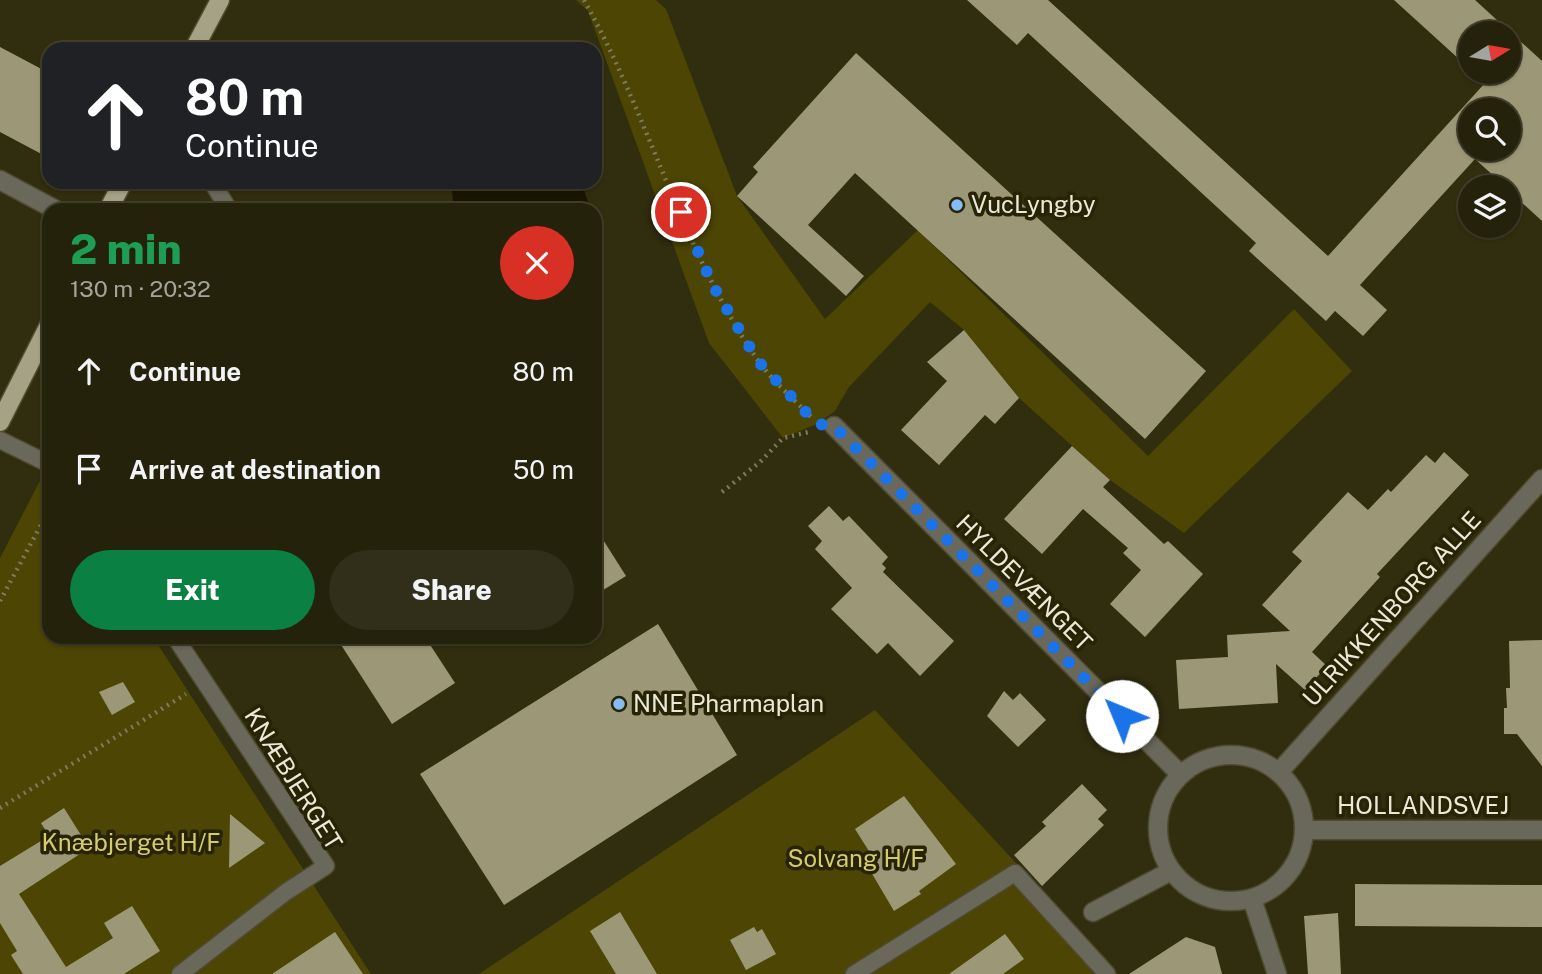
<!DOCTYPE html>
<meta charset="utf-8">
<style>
body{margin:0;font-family:"Public Sans",sans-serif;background:#312f19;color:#f1f3f6;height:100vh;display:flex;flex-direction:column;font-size:26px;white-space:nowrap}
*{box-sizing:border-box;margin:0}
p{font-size:23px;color:#a3a49d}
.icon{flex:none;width:38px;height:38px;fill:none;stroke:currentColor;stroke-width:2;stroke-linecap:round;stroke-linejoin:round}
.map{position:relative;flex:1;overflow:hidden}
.details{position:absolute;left:42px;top:203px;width:560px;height:441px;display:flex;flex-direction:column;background:#25220b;border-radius:21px;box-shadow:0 2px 5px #0004,0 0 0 2px #423f2c}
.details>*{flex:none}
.hud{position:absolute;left:42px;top:42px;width:560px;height:147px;border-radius:21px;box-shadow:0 2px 5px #0004,0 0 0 2px #423f2c;background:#202124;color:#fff;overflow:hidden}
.needle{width:46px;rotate:79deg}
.tools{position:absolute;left:1458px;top:21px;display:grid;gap:14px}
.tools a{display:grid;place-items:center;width:63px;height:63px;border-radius:50%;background:#25220b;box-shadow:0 2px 5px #0004,0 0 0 2px #423f2c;font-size:35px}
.pin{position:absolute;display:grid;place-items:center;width:60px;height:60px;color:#fff;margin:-30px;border:4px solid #fff;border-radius:50%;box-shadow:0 2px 7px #0007}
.me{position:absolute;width:77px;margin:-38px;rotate:315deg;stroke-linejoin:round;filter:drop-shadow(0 0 5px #0008)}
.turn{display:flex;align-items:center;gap:24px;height:147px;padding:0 28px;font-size:32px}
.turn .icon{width:91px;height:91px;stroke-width:2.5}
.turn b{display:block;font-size:49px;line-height:60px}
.round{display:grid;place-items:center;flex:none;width:74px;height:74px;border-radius:37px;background:#312f19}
.headline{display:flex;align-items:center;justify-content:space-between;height:119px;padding:0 28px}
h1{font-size:42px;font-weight:800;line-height:52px;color:#1e9e55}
.action{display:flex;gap:14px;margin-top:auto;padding:14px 28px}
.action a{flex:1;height:80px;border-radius:42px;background:#0b8043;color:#fff;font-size:28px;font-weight:800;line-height:80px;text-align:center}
.action a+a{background:#312f19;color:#f1f3f6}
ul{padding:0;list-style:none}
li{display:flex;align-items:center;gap:21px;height:98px;padding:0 28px}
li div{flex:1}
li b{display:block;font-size:26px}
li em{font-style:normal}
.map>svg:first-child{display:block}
.green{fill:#4c4503}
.water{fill:#181503}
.building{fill:#9c9877;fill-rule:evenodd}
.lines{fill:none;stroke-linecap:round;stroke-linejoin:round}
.service-casing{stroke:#4f4b2f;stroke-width:19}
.minor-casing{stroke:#4f4b2f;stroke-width:21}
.primary-casing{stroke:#4f4b2f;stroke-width:21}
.path{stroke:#7c7a61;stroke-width:4.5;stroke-dasharray:2 5;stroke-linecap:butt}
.service{stroke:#69685a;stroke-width:16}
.minor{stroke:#69685a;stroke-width:18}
.primary{stroke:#a5a286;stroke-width:18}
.route{stroke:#1a73e8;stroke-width:12;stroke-dasharray:0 21.6}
.poi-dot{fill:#84bcfb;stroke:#272305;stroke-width:2.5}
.labels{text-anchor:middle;stroke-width:7;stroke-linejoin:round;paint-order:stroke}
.poi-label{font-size:24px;fill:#eae9d7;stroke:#272305;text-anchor:start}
.street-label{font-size:24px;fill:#eae9d7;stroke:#272305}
.park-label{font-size:24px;fill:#d5ca70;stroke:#272305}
</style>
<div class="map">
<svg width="1542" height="974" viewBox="0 0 1542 974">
<rect width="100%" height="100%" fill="#312d0f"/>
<g class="green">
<path d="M576,0H656L666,9L737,196L825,319L918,230L1148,456L1294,309L1352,371L1184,533L1110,480L1019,398L964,330L930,302L849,387L835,411L817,424L783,438L709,343L588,11Z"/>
<path d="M45,471L49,477V637H153L371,974H0V558Z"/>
<path d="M875,710L1118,974H479Z"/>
</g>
<path class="water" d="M456,182H581L591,210H454L452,190Z"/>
<g class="building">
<path d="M967,0H1048L1328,256L1485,83L1473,72H1508V33H1470V69L1394,0H1475L1542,61V221L1508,190V187H1506L1475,159L1360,285L1387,310L1363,336L1335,311L1326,321L1249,251L1256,243L1028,33L1017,45ZM1470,110H1508V149H1470Z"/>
<path d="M0,47L49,73V158L0,132Z"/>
<path d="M856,53L1206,371L1145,439L855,173L808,225L864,276L846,296L737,196L758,172L753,167Z"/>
<path d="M964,330L1019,398L995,424L985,415L939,465L901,430L947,381L927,362Z"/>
<path d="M1072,446L1110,480L1103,487L1164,544L1168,541L1203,574L1145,637L1110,604L1141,570L1123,553L1128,548L1083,509L1042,554L1004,519Z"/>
<path d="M1444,452L1469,475L1377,574L1380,577L1312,652L1327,666L1305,690L1276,664L1278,703L1179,709L1176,660L1228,657L1227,635L1290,631L1262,605L1302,561L1292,552L1348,492L1368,510L1388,489L1391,492L1426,455L1435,463Z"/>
<path d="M829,506L843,521L849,516L888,557L882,564L886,568L883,572L954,641L920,676L888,643L877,654L831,609L852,588L815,549L822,541L808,526Z"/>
<path d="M595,527L626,576L595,595Z"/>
<path d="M658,624L737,755L504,905L420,774Z"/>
<path d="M336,637H425L455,683L392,724Z"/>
<path d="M1542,640V766L1517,734H1504V708H1507L1506,688H1510L1509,641Z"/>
<path d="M123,682L135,702L112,715L99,692Z"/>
<path d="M1004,691L1013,700L1020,693L1046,720L1018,747L987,716Z"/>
<path d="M1082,784L1107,810L1098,819L1104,825L1042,886L1014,855L1046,826L1042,822Z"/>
<path d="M904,796L956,864L919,891L921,894L894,911L871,872L879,867L855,829Z"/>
<path d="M64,808L89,848L19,894L66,967L113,938L104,923L132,906L160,951L124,974H23L11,955L17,951L0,923V866L49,836L41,823Z"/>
<path d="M230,814L265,843L229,868Z"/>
<path d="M1355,884L1542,885V927L1355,926Z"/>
<path d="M620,912L657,974H616L590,931Z"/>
<path d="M1338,913L1341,974H1308L1304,916Z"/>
<path d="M754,927L757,932L762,929L776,954L746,970L730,940Z"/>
<path d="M335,932L363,974H272Z"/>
<path d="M1005,934L1024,959L1003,974H949Z"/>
<path d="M1186,937L1215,947L1222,974H1129Z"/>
</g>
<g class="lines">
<defs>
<g id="service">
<path d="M212,182L229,210"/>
<path d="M0,440L49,464"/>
<path d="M175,637L326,866L286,892L180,974"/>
<path d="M854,974L1015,873L1107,974"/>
</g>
<g id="minor">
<path d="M0,180L56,210"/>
<path d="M834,426L1180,774"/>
<circle cx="1231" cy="828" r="73"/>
<path d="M1279,772L1542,479"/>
<path d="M1304,830H1542"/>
<path d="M1252,899L1277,974"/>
<path d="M1093,912L1171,871"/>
</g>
<g id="primary">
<path d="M194,49L220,0"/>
<path d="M108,210L123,182"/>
<path d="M0,422L49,325"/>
</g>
</defs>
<use href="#service" class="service-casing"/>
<use href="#minor" class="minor-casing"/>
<use href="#primary" class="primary-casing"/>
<g class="path">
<path d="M584,0C649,115 682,251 757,359C772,381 794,399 812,418"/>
<path d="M722,492L760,462L783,438L809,432"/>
<path d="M0,601L49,510"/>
<path d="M0,808L186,694"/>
</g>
<use href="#service" class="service"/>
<use href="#minor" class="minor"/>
<use href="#primary" class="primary"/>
</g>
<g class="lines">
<path class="route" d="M681,212L712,284L758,361L817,424L834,426L1122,716"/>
</g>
<g class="poi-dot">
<circle cx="957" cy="205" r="7"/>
<circle cx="619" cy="704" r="7"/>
</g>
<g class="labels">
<g class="poi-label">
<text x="971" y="213">VucLyngby</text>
<text x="633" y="712">NNE Pharmaplan</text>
</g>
<g class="street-label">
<text transform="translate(1024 583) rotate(45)" y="8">HYLDEVÆNGET</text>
<text transform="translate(1392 609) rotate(-48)" y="8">ULRIKKENBORG ALLE</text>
<text transform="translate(293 779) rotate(58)" y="8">KNÆBJERGET</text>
<text x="1423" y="814">HOLLANDSVEJ</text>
</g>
<g class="park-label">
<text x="131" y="851">Knæbjerget H/F</text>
<text x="856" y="867">Solvang H/F</text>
</g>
</g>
</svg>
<div class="tools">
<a><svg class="needle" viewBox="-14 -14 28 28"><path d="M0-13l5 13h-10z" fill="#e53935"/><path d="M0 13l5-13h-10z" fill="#a3a49d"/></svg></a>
<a><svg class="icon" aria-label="search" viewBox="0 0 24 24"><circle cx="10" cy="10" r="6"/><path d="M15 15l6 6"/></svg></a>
<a><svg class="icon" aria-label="layers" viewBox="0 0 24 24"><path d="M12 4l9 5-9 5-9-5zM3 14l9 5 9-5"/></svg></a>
</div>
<div class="pin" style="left:681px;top:212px;background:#d93025"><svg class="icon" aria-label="arrive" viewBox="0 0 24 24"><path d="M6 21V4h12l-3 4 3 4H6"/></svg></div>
<svg class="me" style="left:1122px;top:716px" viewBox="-20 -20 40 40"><circle r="19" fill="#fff"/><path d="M0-13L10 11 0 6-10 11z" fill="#1a73e8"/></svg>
<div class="hud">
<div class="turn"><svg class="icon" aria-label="ahead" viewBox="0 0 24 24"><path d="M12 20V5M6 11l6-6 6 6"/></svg><div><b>80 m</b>Continue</div></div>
</div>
<section class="details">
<div class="headline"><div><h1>2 min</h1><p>130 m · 20:32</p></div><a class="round" style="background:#d93025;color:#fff"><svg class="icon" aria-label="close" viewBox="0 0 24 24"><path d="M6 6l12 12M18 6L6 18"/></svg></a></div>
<ul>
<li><svg class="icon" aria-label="ahead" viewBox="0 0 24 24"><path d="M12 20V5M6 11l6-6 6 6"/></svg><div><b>Continue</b></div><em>80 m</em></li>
<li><svg class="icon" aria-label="arrive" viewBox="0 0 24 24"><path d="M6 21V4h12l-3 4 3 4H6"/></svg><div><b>Arrive at destination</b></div><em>50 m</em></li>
</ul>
<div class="action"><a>Exit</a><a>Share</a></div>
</section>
</div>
